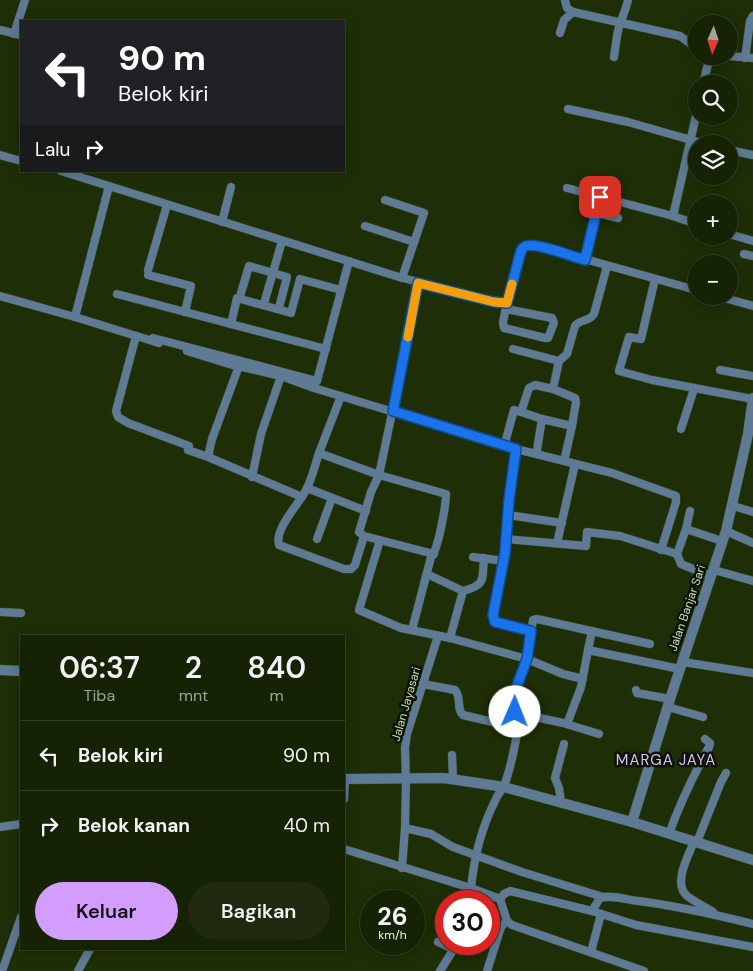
<!DOCTYPE html>
<html lang="id">
<meta charset="utf-8">
<style>
body{margin:0;font-family:"DM Sans",sans-serif;background:#1f2a0e;color:#f1f3f6;height:100vh;display:flex;flex-direction:column;font-size:19px;white-space:nowrap}
*{box-sizing:border-box;margin:0}
p{font-size:16px;color:#9ea49a}
.icon{flex:none;width:28px;height:28px;fill:none;stroke:currentColor;stroke-width:2;stroke-linecap:round;stroke-linejoin:round}
.map{position:relative;flex:1;overflow:hidden}
.sheet{position:absolute;left:20px;top:635px;width:325px;height:315px;display:flex;flex-direction:column;background:#162204;border-radius:0px;box-shadow:0 2px 12px #0003,0 0 0 1px #353f26}
.sheet>*{flex:none}
.top-card{position:absolute;left:20px;top:20px;width:325px;height:152px;border-radius:0px;box-shadow:0 2px 12px #0003,0 0 0 1px #353f26;background:#202124;color:#fff;overflow:hidden}
.needle{width:32px;rotate:183deg}
.controls{position:absolute;left:688px;top:15px;display:grid;gap:10px}
.controls a{display:grid;place-items:center;width:50px;height:50px;border-radius:50%;background:#162204;box-shadow:0 2px 12px #0003,0 0 0 1px #353f26;font-size:25px}
.speed{position:absolute;left:360px;top:890px;display:flex;gap:10px;font-size:25px;font-weight:700;text-align:center}
.speed>*{display:grid;place-content:center;width:65px;height:65px;border-radius:50%;background:#162204;box-shadow:0 2px 12px #0003,0 0 0 1px #353f26;line-height:1}
.speed small{font-size:12px;font-weight:400}
.speed .limit{border:8px solid #d22;background:#fff;color:#111}
.pin{position:absolute;display:grid;place-items:center;width:42px;height:42px;color:#fff;margin:-21px;border-radius:10px;box-shadow:0 2px 8px #0006}
.me{position:absolute;width:55px;margin:-28px;rotate:1deg;stroke-linejoin:round;filter:drop-shadow(0 0 4px #0008)}
.turn{display:flex;align-items:center;gap:18px;height:105px;padding:0 15px;font-size:22px}
.turn .icon{width:65px;height:65px;stroke-width:2.5}
.turn b{display:block;font-size:35px;line-height:42px}
.then{display:flex;align-items:center;height:48px;padding:0 15px;background:#0003;gap:10px;font-size:19px}
.eta{display:flex;justify-content:space-evenly;align-items:center;height:85px;text-align:center}
.eta b{font-size:30px;font-weight:600;line-height:35px}
.button{display:flex;gap:10px;margin-top:auto;padding:10px 15px}
.button a{flex:1;height:58px;border-radius:30px;background:#d29dfd;color:#111;font-size:20px;font-weight:600;line-height:58px;text-align:center}
.button a+a{background:#1f2a0e;color:#f1f3f6}
ul{padding:0;list-style:none}
li{display:flex;align-items:center;gap:15px;height:70px;padding:0 15px;border-top:1px solid #353f26}
li div{flex:1}
li b{display:block;font-size:19px}
li em{font-style:normal}
.map>svg:first-child{display:block}
.lines{fill:none;stroke-linecap:round;stroke-linejoin:round}
.minor-casing{stroke:#3a4a24;stroke-width:9}
.tertiary-casing{stroke:#3a4a24;stroke-width:11}
.minor{stroke:#5f7a95;stroke-width:8}
.tertiary{stroke:#5f7a95;stroke-width:10}
.route-casing{stroke:#114b97;stroke-width:12}
.route{stroke:#1a73e8;stroke-width:9}
.slow{stroke:#f59e0b;stroke-width:9}
.labels{text-anchor:middle;stroke-width:5;stroke-linejoin:round;paint-order:stroke}
.street-label{font-size:12px;fill:#cedcc0;stroke:#0b1402}
.quarter-label{font-size:15px;letter-spacing:1px;fill:#deb9fd;stroke:#0b1402}
</style>
<div class="map">
<svg width="753" height="971" viewBox="0 0 753 971">
<rect width="100%" height="100%" fill="#1e2e06"/>
<g class="lines">
<defs>
<g id="minor">
<path d="M565,0L567,8L573,12L680,36L696,48"/>
<path d="M0,30L21,35"/>
<path d="M560,33L564,20L573,12"/>
<path d="M14,34L25,0"/>
<path d="M729,56L753,58"/>
<path d="M614,57C616,46 616,35 620,24C623,15 626,9 628,0"/>
<path d="M745,58L750,21L753,16"/>
<path d="M703,84L710,56"/>
<path d="M568,109L628,122L705,144"/>
<path d="M729,150L753,155"/>
<path d="M0,155L21,161"/>
<path d="M61,171L399,277L495,302L507,303L521,251C525,244 531,245 538,246L696,290"/>
<path d="M567,188L673,216L696,224"/>
<path d="M385,200L424,213L402,278"/>
<path d="M673,216L696,116"/>
<path d="M222,222L231,187"/>
<path d="M365,226L414,242"/>
<path d="M729,234L753,241"/>
<path d="M744,254L753,256"/>
<path d="M585,260L597,213L618,218"/>
<path d="M148,270L167,205"/>
<path d="M148,275L191,286L185,312"/>
<path d="M655,279L641,339L629,337L619,371L652,380L753,399"/>
<path d="M418,283L411,323L379,475L371,492L359,532L364,536L434,554"/>
<path d="M241,293L249,266L287,277L280,304"/>
<path d="M117,294L326,349"/>
<path d="M0,296L75,317L159,343"/>
<path d="M717,296L753,306"/>
<path d="M265,300L282,241"/>
<path d="M506,309L552,318L554,323L548,338H545L504,328L503,322L507,303"/>
<path d="M75,317L109,186"/>
<path d="M231,324L237,298L291,313L300,279L341,290"/>
<path d="M136,336L116,411L118,417L128,423L189,446L188,450L208,457"/>
<path d="M153,338L317,381L349,261"/>
<path d="M513,349L559,361"/>
<path d="M187,351L229,364L281,376"/>
<path d="M239,366L212,439L208,457L302,497"/>
<path d="M720,370L753,376"/>
<path d="M542,419L521,412L529,388L535,385L553,389L559,361L567,354L575,326C580,319 589,322 594,314L607,266"/>
<path d="M681,429L694,389"/>
<path d="M505,443L514,410L521,412"/>
<path d="M537,450L542,419L572,426L576,402L575,398L553,389"/>
<path d="M319,453L341,396"/>
<path d="M565,457L572,426"/>
<path d="M252,477L261,434L281,376L314,388L516,449"/>
<path d="M307,488L366,511"/>
<path d="M733,506L753,512"/>
<path d="M690,511L686,529L677,554L681,564L710,576"/>
<path d="M508,515L562,523"/>
<path d="M686,529L722,541"/>
<path d="M726,531L753,543"/>
<path d="M364,536L355,565L351,569H344L279,545C274,529 299,504 306,490C312,479 315,465 319,453L379,475L446,494C446,505 438,551 431,557L412,630"/>
<path d="M317,539L332,498"/>
<path d="M505,539V553L493,619L495,622L531,631"/>
<path d="M380,540L359,610L401,628L450,638L527,659L510,706L512,709L521,714C516,737 513,763 504,786C502,790 498,794 496,799C482,826 474,858 471,888"/>
<path d="M557,543L575,464"/>
<path d="M661,550L676,502V496L612,473L516,449L509,500L505,539L586,546L587,532L620,536L677,554"/>
<path d="M473,557L504,561"/>
<path d="M714,570L753,581"/>
<path d="M427,574L463,591L450,638"/>
<path d="M463,591C486,585 482,580 484,558"/>
<path d="M0,612L21,613"/>
<path d="M588,650L592,631"/>
<path d="M683,662L753,673"/>
<path d="M583,679L563,674L527,659L533,620L537,619L650,644"/>
<path d="M423,684L455,690C462,698 456,709 463,715L518,728"/>
<path d="M636,690L637,693L670,699"/>
<path d="M668,707L703,717"/>
<path d="M521,714L563,723L599,734"/>
<path d="M567,724L581,687L588,650L680,669"/>
<path d="M452,755L453,779"/>
<path d="M344,799L345,779"/>
<path d="M561,802L559,788L555,778L564,744"/>
<path d="M0,827L21,824"/>
<path d="M405,828L406,780L405,748L407,734L438,636"/>
<path d="M669,834C680,803 693,776 709,747L710,743L705,739"/>
<path d="M694,841C689,855 673,882 686,895C693,901 705,907 713,912"/>
<path d="M697,842L721,782L726,773"/>
<path d="M344,849L471,888L500,899L507,921L512,925L644,971"/>
<path d="M402,868L405,828L431,834L453,847L522,872L603,897"/>
<path d="M500,899L504,894L510,891L592,911L600,898C609,895 621,898 631,900C672,905 713,914 753,924"/>
<path d="M592,911L636,925L753,947"/>
<path d="M438,942L453,949"/>
<path d="M591,952L601,914"/>
<path d="M2,971L21,917"/>
<path d="M78,971L90,949"/>
<path d="M440,971L457,944"/>
<path d="M487,971L501,927L507,921"/>
</g>
<g id="tertiary">
<path d="M0,670L21,671"/>
<path d="M344,779L444,778L504,787L632,822L753,860"/>
<path d="M632,822L670,699L726,531L748,434L753,398"/>
</g>
</defs>
<use href="#minor" class="minor-casing"/>
<use href="#tertiary" class="tertiary-casing"/>
<use href="#minor" class="minor"/>
<use href="#tertiary" class="tertiary"/>
</g>
<g class="lines">
<defs>
<path id="route" d="M515,712L512,709L511,702L527,659L531,631L495,622L493,615L505,553L509,500L516,449L393,411L418,283L494,302L507,303L521,251C523,248 523,247 526,246C536,242 573,257 585,260L600,197"/>
</defs>
<use href="#route" class="route-casing"/>
<use href="#route" class="route"/>
<path class="slow" d="M408,337L418,283L494,302L507,303L512,284"/>
</g>
<g class="labels">
<g class="street-label">
<text transform="translate(687 608) rotate(-71)" y="4">Jalan Banjar Sari</text>
<text transform="translate(406 704) rotate(-74)" y="4">Jalan Jayasari</text>
</g>
<g class="quarter-label">
<text x="666" y="765">MARGA JAYA</text>
</g>
</g>
</svg>
<div class="controls">
<a><svg class="needle" viewBox="-14 -14 28 28"><path d="M0-13l5 13h-10z" fill="#e53935"/><path d="M0 13l5-13h-10z" fill="#9ea49a"/></svg></a>
<a><svg class="icon" aria-label="search" viewBox="0 0 24 24"><circle cx="10" cy="10" r="6"/><path d="M15 15l6 6"/></svg></a>
<a><svg class="icon" aria-label="layers" viewBox="0 0 24 24"><path d="M12 4l9 5-9 5-9-5zM3 14l9 5 9-5"/></svg></a>
<a>+</a>
<a>−</a>
</div>
<div class="speed"><div>26<small>km/h</small></div><div class="limit">30</div></div>
<div class="pin" style="left:600px;top:197px;background:#d93025"><svg class="icon" aria-label="arrive" viewBox="0 0 24 24"><path d="M6 21V4h12l-3 4 3 4H6"/></svg></div>
<svg class="me" style="left:515px;top:712px" viewBox="-20 -20 40 40"><circle r="19" fill="#fff"/><path d="M0-13L10 11 0 6-10 11z" fill="#1a73e8"/></svg>
<div class="top-card">
<div class="turn"><svg class="icon" aria-label="left" viewBox="0 0 24 24"><path d="M17 20v-9H6M10 6l-5 5 5 5"/></svg><div><b>90 m</b>Belok kiri</div></div>
<div class="then">Lalu<svg class="icon" aria-label="right" viewBox="0 0 24 24"><path d="M7 20v-9h11M14 6l5 5-5 5"/></svg></div>
</div>
<section class="sheet">
<div class="eta">
<div><b>06:37</b><p>Tiba</p></div>
<div><b>2</b><p>mnt</p></div>
<div><b>840</b><p>m</p></div>
</div>
<ul>
<li><svg class="icon" aria-label="left" viewBox="0 0 24 24"><path d="M17 20v-9H6M10 6l-5 5 5 5"/></svg><div><b>Belok kiri</b></div><em>90 m</em></li>
<li><svg class="icon" aria-label="right" viewBox="0 0 24 24"><path d="M7 20v-9h11M14 6l5 5-5 5"/></svg><div><b>Belok kanan</b></div><em>40 m</em></li>
</ul>
<div class="button"><a>Keluar</a><a>Bagikan</a></div>
</section>
</div>
